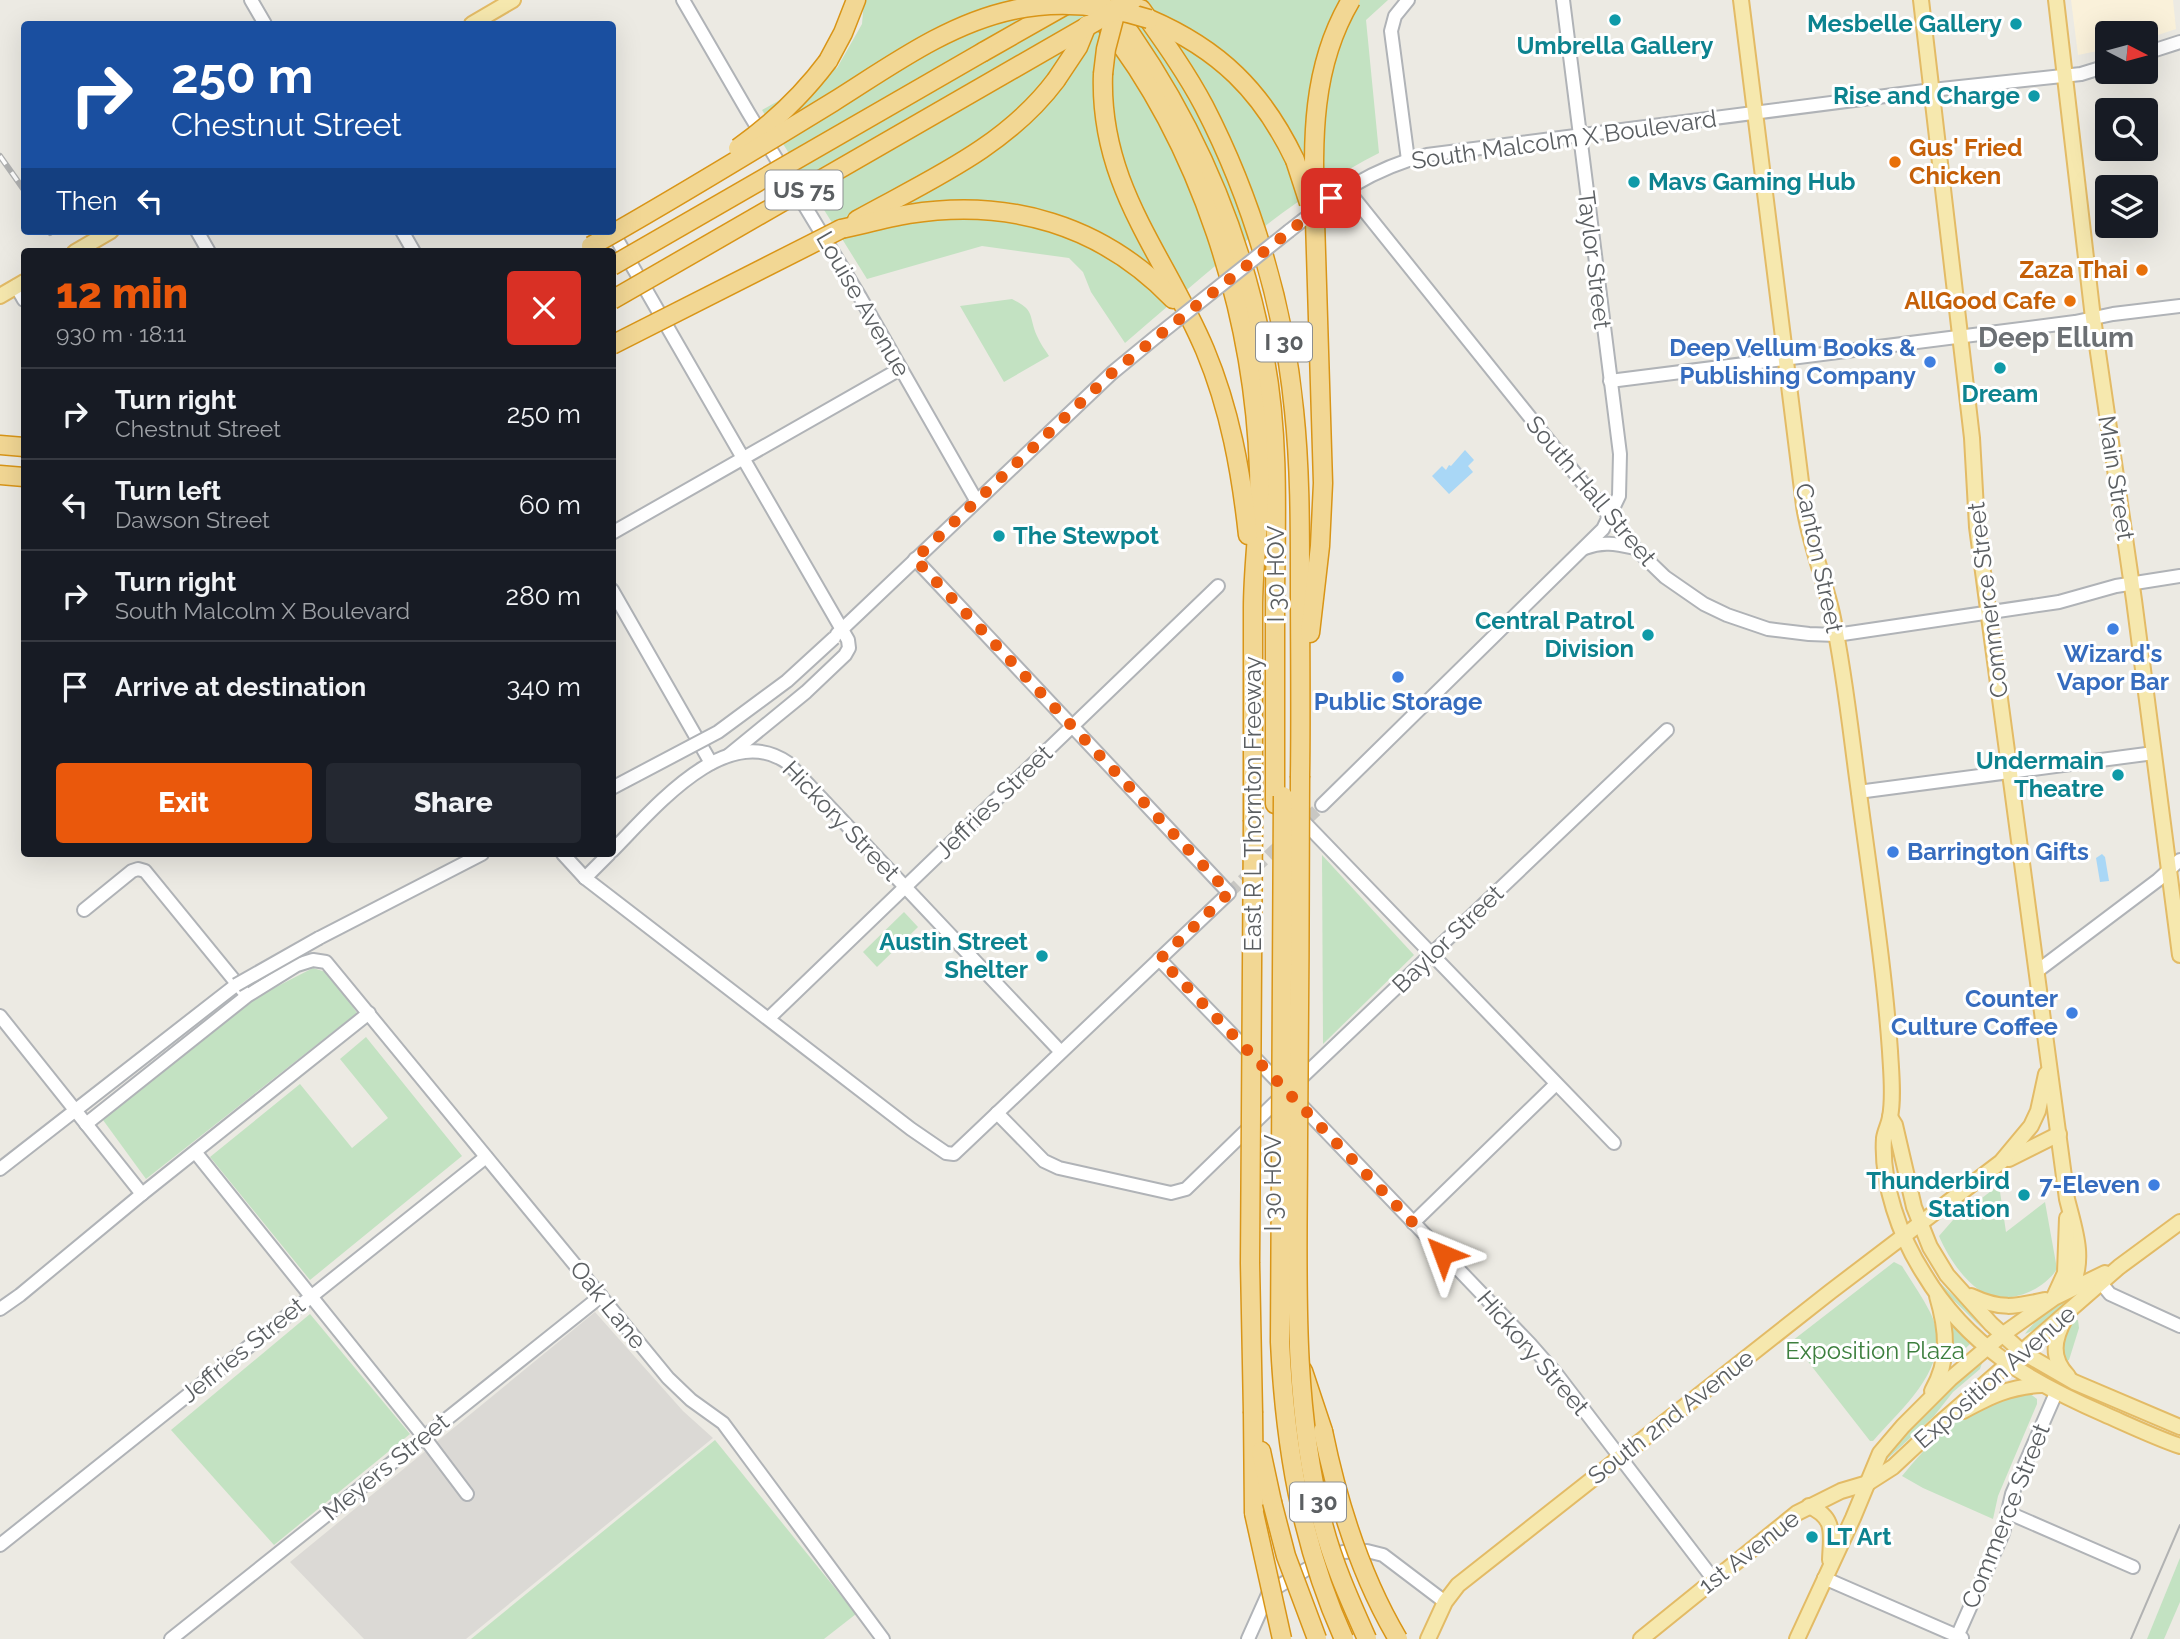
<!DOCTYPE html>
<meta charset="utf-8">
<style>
body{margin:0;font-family:Raleway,sans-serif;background:#242831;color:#f1f3f6;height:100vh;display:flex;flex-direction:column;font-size:26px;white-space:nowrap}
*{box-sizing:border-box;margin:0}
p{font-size:23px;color:#9ea1a6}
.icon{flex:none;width:38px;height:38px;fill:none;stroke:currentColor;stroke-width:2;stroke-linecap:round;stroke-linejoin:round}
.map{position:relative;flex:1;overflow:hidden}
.details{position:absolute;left:21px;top:248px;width:595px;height:609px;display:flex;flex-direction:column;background:#171b24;border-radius:7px;box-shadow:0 7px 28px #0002}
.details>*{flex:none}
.hud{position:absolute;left:21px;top:21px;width:595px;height:214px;border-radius:7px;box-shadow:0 7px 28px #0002;background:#1a4fa0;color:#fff;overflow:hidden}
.needle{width:46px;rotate:96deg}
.fabs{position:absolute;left:2095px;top:21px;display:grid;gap:14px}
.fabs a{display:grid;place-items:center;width:63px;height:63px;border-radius:7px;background:#171b24;box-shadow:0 7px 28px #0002;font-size:35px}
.pin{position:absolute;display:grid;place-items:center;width:60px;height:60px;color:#fff;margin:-30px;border-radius:14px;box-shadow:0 4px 10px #0006}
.me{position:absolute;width:77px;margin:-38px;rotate:316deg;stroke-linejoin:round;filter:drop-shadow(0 0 5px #0008)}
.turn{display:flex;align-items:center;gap:24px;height:147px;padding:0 35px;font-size:32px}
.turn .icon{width:91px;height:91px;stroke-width:2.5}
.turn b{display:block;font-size:49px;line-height:60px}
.then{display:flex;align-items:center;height:66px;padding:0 35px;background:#0003;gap:14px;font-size:26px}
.round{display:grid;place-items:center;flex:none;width:74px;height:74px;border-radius:7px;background:#242831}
.head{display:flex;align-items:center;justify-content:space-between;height:119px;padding:0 35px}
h1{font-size:42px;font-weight:800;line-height:52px;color:#ea580c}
.primary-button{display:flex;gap:14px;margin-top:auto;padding:14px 35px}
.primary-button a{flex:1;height:80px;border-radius:7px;background:#ea580c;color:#fff;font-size:28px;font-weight:800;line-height:80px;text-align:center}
.primary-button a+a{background:#242831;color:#f1f3f6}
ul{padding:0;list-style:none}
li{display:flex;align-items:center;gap:21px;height:91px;padding:0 35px;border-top:2px solid #363941}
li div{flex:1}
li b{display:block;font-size:26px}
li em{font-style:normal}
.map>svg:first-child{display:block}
.commercial{fill:#faf1da}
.industrial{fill:#dbd9d5}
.green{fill:#c3e2c2}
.water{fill:#a9d7f6}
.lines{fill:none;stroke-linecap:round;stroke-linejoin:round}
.minor-tunnel{stroke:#c8c7c3;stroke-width:12;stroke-dasharray:12 6;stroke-linecap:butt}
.minor-casing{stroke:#b0b3b7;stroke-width:16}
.major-casing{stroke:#e3bb66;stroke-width:18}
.highway-casing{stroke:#d99517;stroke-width:21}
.minor{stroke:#fff;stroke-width:12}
.major{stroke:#f6e8ae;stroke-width:14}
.highway{stroke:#f2d794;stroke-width:18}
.tram{stroke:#b1b2b2;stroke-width:2}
.rail-casing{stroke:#b1b2b2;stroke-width:6}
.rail{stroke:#fff;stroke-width:3.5;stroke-dasharray:10;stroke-linecap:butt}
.minor-bridge-casing{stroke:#b0b3b7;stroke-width:16;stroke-linecap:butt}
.highway-bridge-casing{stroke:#d99517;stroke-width:21;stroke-linecap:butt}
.minor-bridge{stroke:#fff;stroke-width:12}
.highway-bridge{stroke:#f2d794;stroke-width:18}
.route{stroke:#ea580c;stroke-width:12;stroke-dasharray:0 21.6}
.culture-dot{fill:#0f9aa8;stroke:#fff;stroke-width:2.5}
.food-dot{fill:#e8710a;stroke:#fff;stroke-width:2.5}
.shop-dot{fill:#3f7fe0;stroke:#fff;stroke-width:2.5}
.labels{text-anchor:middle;stroke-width:6;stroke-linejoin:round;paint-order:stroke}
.shield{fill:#fff;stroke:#8c8f91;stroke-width:2}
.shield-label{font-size:23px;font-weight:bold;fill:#5b5f62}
.culture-label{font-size:24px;font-weight:bold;fill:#0d838f;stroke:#fff;text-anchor:end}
.street-label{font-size:24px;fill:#5b5f62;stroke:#fff}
.food-label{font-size:24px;font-weight:bold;fill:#c56008;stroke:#fff;text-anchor:end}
.shop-label{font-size:24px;font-weight:bold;fill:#366cbe;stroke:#fff;text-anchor:end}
.park-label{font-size:24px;fill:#3d7f3e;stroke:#fff}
.quarter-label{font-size:28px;font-weight:bold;fill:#6c7074;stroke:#fff}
</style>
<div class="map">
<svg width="2180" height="1639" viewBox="0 0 2180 1639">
<rect width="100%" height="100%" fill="#eceae3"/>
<path class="commercial" d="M2071,0H2173L2176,29L2146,39V33H2107V49L2078,55Z"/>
<path class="industrial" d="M595,1312L683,1411L713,1438L466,1639H364L290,1562Z"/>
<g class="green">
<path d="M864,0H1388L1366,20L1379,153C1284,201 1206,274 1125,343L1091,292L1083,272L1069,258L982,246L867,279L762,110L837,68L862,24Z"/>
<path d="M1012,299C1036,311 1028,315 1037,336C1040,343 1045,350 1049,356L1004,382L960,306Z"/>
<path d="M1322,855L1414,955L1323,1044Z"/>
<path d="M904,912L918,927L877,967L863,952Z"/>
<path d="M313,968L329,973L357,1013L146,1179L103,1120L237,1007Z"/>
<path d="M366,1037L462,1156L310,1280L210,1157L300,1084L352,1148L388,1118L340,1059Z"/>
<path d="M1999,1185L2006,1232L2045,1202L2057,1269C2041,1293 2004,1307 1979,1290C1962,1278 1947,1255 1939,1236L1953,1220Z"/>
<path d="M1918,1250L1940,1283L1964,1306L1983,1329L1939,1286Z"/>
<path d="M1894,1262L1902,1266C1911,1281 1922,1296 1930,1312C1956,1364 1904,1405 1873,1441H1870L1792,1341Z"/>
<path d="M2085,1287L2036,1329L2025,1334C2035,1318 2068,1297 2085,1287Z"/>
<path d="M310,1314L410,1434L274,1545L171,1430Z"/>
<path d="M1949,1320L1970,1344L1948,1365Z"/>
<path d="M2074,1320H2078L2079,1328L2069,1360L2064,1362L2059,1352L2068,1325Z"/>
<path d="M1982,1363L1980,1369L1953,1392L1934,1416L1883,1463C1893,1437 1953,1385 1977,1364Z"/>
<path d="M2029,1393L2037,1399V1404L1998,1496L1993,1519L1923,1488L1902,1476C1928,1445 1957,1412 1996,1398C2006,1395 2018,1395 2029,1393Z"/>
<path d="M715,1440L856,1614L824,1639H471Z"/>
<path d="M2180,1558V1602L2164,1639H2147Z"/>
</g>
<g class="water">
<path d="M1465,450L1474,460L1468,466L1473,472L1449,494L1432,476L1442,466L1446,470L1449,465L1451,466Z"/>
<path d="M2102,854L2105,857L2109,881L2100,882L2096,858Z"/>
</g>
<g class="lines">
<path class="minor-tunnel" d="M1229,893L1322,805"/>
<defs>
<g id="minor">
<path d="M251,0L265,24"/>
<path d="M683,0L748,112L860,297L976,500"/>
<path d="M2146,53L2180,42"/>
<path d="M1408,160L1391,31L1395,16L1408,0"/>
<path d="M1346,188L1635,548L1665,577L1704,604L1727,615L1768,629L1809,634L1836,635L2059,602L2116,586L2180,576"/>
<path d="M197,231L209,252"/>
<path d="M402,231L414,252"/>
<path d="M612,231L848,640L849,648L845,655L806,692L729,755"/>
<path d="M1289,231C1332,197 1372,168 1427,155L1932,90L2081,74L2107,66"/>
<path d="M16,286L24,300"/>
<path d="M1610,381L2075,322L2113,314L2180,306"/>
<path d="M612,533L900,369"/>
<path d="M1585,548C1603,541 1616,544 1635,548"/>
<path d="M612,590L711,763"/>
<path d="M837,634L1112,373L1157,336"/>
<path d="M1858,792L2154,753"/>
<path d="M1322,805L1603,529L1619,496L1620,454L1563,0"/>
<path d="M1304,822L1614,1143"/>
<path d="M612,851C652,811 726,719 788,763L1060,1051"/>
<path d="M563,854L585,878L911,1129L946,1153L954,1154L1229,893L915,559"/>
<path d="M585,878L609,854"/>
<path d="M84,910L132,871L138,869L145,871L243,991"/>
<path d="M319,938L482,854"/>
<path d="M1159,959L1283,1087"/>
<path d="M2036,972L2158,880L2180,860"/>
<path d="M0,1016L142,1194"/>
<path d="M769,1018L1218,586"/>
<path d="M1297,1082L1667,730"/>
<path d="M1296,1100L1530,1344L1558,1376L1714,1580"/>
<path d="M997,1113L1044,1161L1059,1168L1171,1193L1186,1189L1284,1094"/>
<path d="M86,1124L247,996L297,965L313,960L326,962L668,1378L691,1400L723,1423L883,1639"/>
<path d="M196,1153L424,1437L467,1494"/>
<path d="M0,1169L236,985"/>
<path d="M1413,1223L1556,1084"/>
<path d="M2096,1277L2110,1294L2180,1326"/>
<path d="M0,1309L20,1295L142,1194L369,1013"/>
<path d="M2009,1513L2133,1567"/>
<path d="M0,1545L486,1157"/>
<path d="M1824,1578L1962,1638"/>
<path d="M171,1639L601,1296"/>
<path d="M1248,1639L1269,1592L1317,1563L1343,1552L1367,1551L1383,1555L1445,1602"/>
<path d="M1956,1639L2003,1533L2012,1494L2056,1393"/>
</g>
<g id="major">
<path d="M1741,0L1804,506C1810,545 1825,580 1833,618C1845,675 1851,735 1859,793C1870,878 1884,965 1890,1051C1891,1071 1894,1097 1890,1117C1889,1124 1885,1131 1884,1138C1881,1183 1900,1237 1924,1274C1968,1347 2029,1381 2104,1414C2129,1425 2154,1437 2180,1446"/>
<path d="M1921,0L1972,438L1977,527L2067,1199C2075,1231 2085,1256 2072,1288"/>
<path d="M2056,0L2093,318L2134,600L2180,955"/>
<path d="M472,24L513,0"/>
<path d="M75,252L111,231"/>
<path d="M0,296L24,282"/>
<path d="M1890,1117L1895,1125L1914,1207L1930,1247L1947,1275L1991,1324L2022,1352L2074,1382L2180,1427"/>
<path d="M2009,1159L2059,1134"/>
<path d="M1971,1296C2001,1310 2014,1307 2045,1300"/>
<path d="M2054,1297L2065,1273L2067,1218"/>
<path d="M2065,1319C2054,1339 2050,1358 2068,1376"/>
<path d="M1932,1391C1950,1360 1947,1330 1937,1296"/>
<path d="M1963,1411C1991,1396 2009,1387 2041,1385"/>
<path d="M1809,1506C1836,1518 1831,1533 1830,1560"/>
<path d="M1428,1639L1445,1602L1458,1585L1830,1292L2001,1162L2031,1126L2038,1111L2046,1074"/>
<path d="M1641,1639L1797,1513L1841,1491L1868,1483L1893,1467L1940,1423L2119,1267L2180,1222"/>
<path d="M1797,1639L1853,1518L1880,1453L1903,1426L1950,1379L2002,1335L2054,1298L2105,1273"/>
</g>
<g id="highway">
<path d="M1109,4C1189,110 1242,229 1265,360C1279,436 1276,514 1275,592C1275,662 1275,733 1275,804"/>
<path d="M1141,9C1163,40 1186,72 1204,106C1252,199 1284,306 1294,410C1300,466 1300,523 1300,580C1300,645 1301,710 1300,776"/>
<path d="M1149,19C1219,49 1262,91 1295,160"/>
<path d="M1103,21C1201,144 1254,315 1259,470C1261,516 1253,562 1253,608C1253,679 1253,749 1253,820"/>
<path d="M983,52L1071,2"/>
<path d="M828,61L843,33L856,0"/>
<path d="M1103,74C1099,186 1164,253 1205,350C1230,410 1241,471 1248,535"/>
<path d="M857,220C929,180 1006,147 1056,80"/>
<path d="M841,229C864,224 886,218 909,214C1009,198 1102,225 1173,299"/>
<path d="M0,445L24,447"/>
<path d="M0,475L24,477"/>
<path d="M1310,633L1320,546L1323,483L1315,220"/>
<path d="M1303,1371L1323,1431"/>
<path d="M1253,1413L1254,1513"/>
<path d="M1261,1451L1272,1502"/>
</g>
</defs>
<use href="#minor" class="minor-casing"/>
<use href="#major" class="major-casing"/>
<use href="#highway" class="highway-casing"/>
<use href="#minor" class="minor"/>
<use href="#major" class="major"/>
<use href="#highway" class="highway"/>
<path class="tram" d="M2131,1639L2180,1525"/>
<defs>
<g id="rail">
<path d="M0,156L24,190"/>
<path d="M49,231L50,233"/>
</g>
</defs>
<use href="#rail" class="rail-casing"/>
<use href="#rail" class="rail"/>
<defs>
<g id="minor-bridge">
<path d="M1157,336L1289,231"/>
<path d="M612,788L718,732L787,681L834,638"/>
<path d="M236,985L319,938"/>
</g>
<g id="highway-bridge">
<path d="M1103,74L1106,49L1117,7"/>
<path d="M1056,80L1078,47L1087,25"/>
<path d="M738,148C773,123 802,96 828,61"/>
<path d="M1295,160L1309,203"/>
<path d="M1315,220C1313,143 1310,69 1351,0"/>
<path d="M591,246C673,200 753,151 833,102C889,67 947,24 1013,10C1058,0 1105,5 1149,19"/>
<path d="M612,266L983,52"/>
<path d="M612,300L1133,0"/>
<path d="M612,345L841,229"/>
<path d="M1300,776C1300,898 1299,1019 1298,1141C1298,1268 1291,1396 1322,1520C1332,1561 1350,1601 1367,1639"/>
<path d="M1283,796L1280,1342C1285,1445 1301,1544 1344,1639"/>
<path d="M1253,820L1250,1263L1253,1413"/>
<path d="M1323,1431C1338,1504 1360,1575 1398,1639"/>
<path d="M1272,1502L1286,1556L1317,1639"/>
<path d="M1254,1513L1282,1639"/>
</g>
</defs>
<use href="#minor-bridge" class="minor-bridge-casing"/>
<use href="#highway-bridge" class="highway-bridge-casing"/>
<use href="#minor-bridge" class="minor-bridge"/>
<use href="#highway-bridge" class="highway-bridge"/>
</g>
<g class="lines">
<path class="route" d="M1331,198L1112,373L915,559L1229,893L1160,959L1443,1254"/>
</g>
<g class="culture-dot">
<circle cx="1615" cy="20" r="7"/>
<circle cx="2016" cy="24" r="7"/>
<circle cx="2034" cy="96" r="7"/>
<circle cx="1634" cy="182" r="7"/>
<circle cx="2000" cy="368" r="7"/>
<circle cx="999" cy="536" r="7"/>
<circle cx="1648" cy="635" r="7"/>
<circle cx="2118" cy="775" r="7"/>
<circle cx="1042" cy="956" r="7"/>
<circle cx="2024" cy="1195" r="7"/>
<circle cx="1812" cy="1537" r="7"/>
</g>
<g class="food-dot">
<circle cx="1895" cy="162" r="7"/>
<circle cx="2142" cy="270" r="7"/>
<circle cx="2070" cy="301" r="7"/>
</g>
<g class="shop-dot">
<circle cx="1930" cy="362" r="7"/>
<circle cx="2113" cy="629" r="7"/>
<circle cx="1398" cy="677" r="7"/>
<circle cx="1893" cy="852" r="7"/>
<circle cx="2072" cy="1013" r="7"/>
<circle cx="2154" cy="1185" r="7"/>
</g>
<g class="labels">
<g class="shield">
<rect x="765.5" y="170.5" width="77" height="39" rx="5"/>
<rect x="1256" y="322.5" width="56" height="39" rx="5"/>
<rect x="1290" y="1482.5" width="56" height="39" rx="5"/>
</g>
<g class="shield-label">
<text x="804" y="198">US 75</text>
<text x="1284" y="350">I 30</text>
<text x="1318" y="1510">I 30</text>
</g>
<g class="culture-label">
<text x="2002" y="32">Mesbelle Gallery</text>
<text x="1615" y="54" text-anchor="middle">Umbrella Gallery</text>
<text x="2020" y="104">Rise and Charge</text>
<text x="1648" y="190" text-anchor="start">Mavs Gaming Hub</text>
<text x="2000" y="402" text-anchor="middle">Dream</text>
<text x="1013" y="544" text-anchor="start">The Stewpot</text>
<text x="1634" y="629">Central Patrol<tspan x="1634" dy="28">Division</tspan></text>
<text x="2104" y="769">Undermain<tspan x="2104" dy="28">Theatre</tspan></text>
<text x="1028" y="950">Austin Street<tspan x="1028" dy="28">Shelter</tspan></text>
<text x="2010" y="1189">Thunderbird<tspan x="2010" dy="28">Station</tspan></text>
<text x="1826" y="1545" text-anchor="start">LT Art</text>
</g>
<g class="street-label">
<text transform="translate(1564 140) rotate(-8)" y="8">South Malcolm X Boulevard</text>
<text transform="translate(1594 260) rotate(83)" y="8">Taylor Street</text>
<text transform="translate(863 304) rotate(60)" y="8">Louise Avenue</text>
<text transform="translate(2116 478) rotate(81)" y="8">Main Street</text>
<text transform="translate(1591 491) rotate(50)" y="8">South Hall Street</text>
<text transform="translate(1819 558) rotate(78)" y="8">Canton Street</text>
<text transform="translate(1276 574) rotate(-90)" y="8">I 30 HOV</text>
<text transform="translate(1988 600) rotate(-97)" y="8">Commerce Street</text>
<text transform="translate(994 802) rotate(-44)" y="8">Jeffries Street</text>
<text transform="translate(1253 804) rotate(-90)" y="8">East R L Thornton Freeway</text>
<text transform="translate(841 821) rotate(46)" y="8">Hickory Street</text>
<text transform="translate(1448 939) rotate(-44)" y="8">Baylor Street</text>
<text transform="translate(1273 1183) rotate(-90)" y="8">I 30 HOV</text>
<text transform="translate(608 1305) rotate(51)" y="8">Oak Lane</text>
<text transform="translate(243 1350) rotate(-39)" y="8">Jeffries Street</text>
<text transform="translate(1533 1353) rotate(49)" y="8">Hickory Street</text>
<text transform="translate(1995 1377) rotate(-41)" y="8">Exposition Avenue</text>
<text transform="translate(1671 1417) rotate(-38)" y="8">South 2nd Avenue</text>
<text transform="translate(386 1467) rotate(-39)" y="8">Meyers Street</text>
<text transform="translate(2006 1516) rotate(-68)" y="8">Commerce Street</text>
<text transform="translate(1749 1552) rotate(-38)" y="8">1st Avenue</text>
</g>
<g class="food-label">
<text x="1909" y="156" text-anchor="start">Gus' Fried<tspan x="1909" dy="28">Chicken</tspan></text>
<text x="2128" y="278">Zaza Thai</text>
<text x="2056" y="309">AllGood Cafe</text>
</g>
<g class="shop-label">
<text x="1916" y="356">Deep Vellum Books &amp;<tspan x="1916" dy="28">Publishing Company</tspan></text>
<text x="2113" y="662" text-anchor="middle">Wizard's<tspan x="2113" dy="28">Vapor Bar</tspan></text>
<text x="1398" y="710" text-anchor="middle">Public Storage</text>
<text x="1907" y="860" text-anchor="start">Barrington Gifts</text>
<text x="2058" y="1007">Counter<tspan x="2058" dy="28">Culture Coffee</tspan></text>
<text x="2140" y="1193">7-Eleven</text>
</g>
<g class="park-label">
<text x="1875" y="1359">Exposition Plaza</text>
</g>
<g class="quarter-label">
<text x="2056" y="347">Deep Ellum</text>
</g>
</g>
</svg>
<div class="fabs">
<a><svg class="needle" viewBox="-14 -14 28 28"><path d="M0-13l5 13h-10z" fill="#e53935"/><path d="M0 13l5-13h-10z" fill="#9ea1a6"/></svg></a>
<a><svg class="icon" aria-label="search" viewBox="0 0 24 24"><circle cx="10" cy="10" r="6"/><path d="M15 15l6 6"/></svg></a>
<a><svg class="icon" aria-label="layers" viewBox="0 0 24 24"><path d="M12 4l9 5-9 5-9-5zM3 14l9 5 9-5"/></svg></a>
</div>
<div class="pin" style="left:1331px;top:198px;background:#d93025"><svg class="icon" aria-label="arrive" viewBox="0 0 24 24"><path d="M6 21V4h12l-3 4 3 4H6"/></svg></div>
<svg class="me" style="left:1443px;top:1254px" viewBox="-20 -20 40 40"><path d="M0-17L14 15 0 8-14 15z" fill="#ea580c" stroke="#fff" stroke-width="4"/></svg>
<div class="hud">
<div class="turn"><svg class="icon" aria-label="right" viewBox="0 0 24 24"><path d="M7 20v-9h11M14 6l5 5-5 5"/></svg><div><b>250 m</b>Chestnut Street</div></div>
<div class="then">Then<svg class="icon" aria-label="left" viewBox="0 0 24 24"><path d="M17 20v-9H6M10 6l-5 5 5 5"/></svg></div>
</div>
<section class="details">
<div class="head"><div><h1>12 min</h1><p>930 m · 18:11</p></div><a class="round" style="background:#d93025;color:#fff"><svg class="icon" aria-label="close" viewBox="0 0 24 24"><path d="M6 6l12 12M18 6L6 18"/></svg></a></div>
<ul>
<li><svg class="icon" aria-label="right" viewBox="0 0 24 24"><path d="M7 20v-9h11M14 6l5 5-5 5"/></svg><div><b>Turn right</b><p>Chestnut Street</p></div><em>250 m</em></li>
<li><svg class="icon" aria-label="left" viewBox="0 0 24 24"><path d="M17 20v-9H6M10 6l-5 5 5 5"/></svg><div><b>Turn left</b><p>Dawson Street</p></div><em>60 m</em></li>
<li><svg class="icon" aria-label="right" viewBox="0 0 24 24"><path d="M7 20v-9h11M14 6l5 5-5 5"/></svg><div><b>Turn right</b><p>South Malcolm X Boulevard</p></div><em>280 m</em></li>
<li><svg class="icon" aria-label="arrive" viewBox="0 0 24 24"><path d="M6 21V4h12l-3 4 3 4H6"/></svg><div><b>Arrive at destination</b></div><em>340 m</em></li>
</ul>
<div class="primary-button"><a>Exit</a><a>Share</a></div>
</section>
</div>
